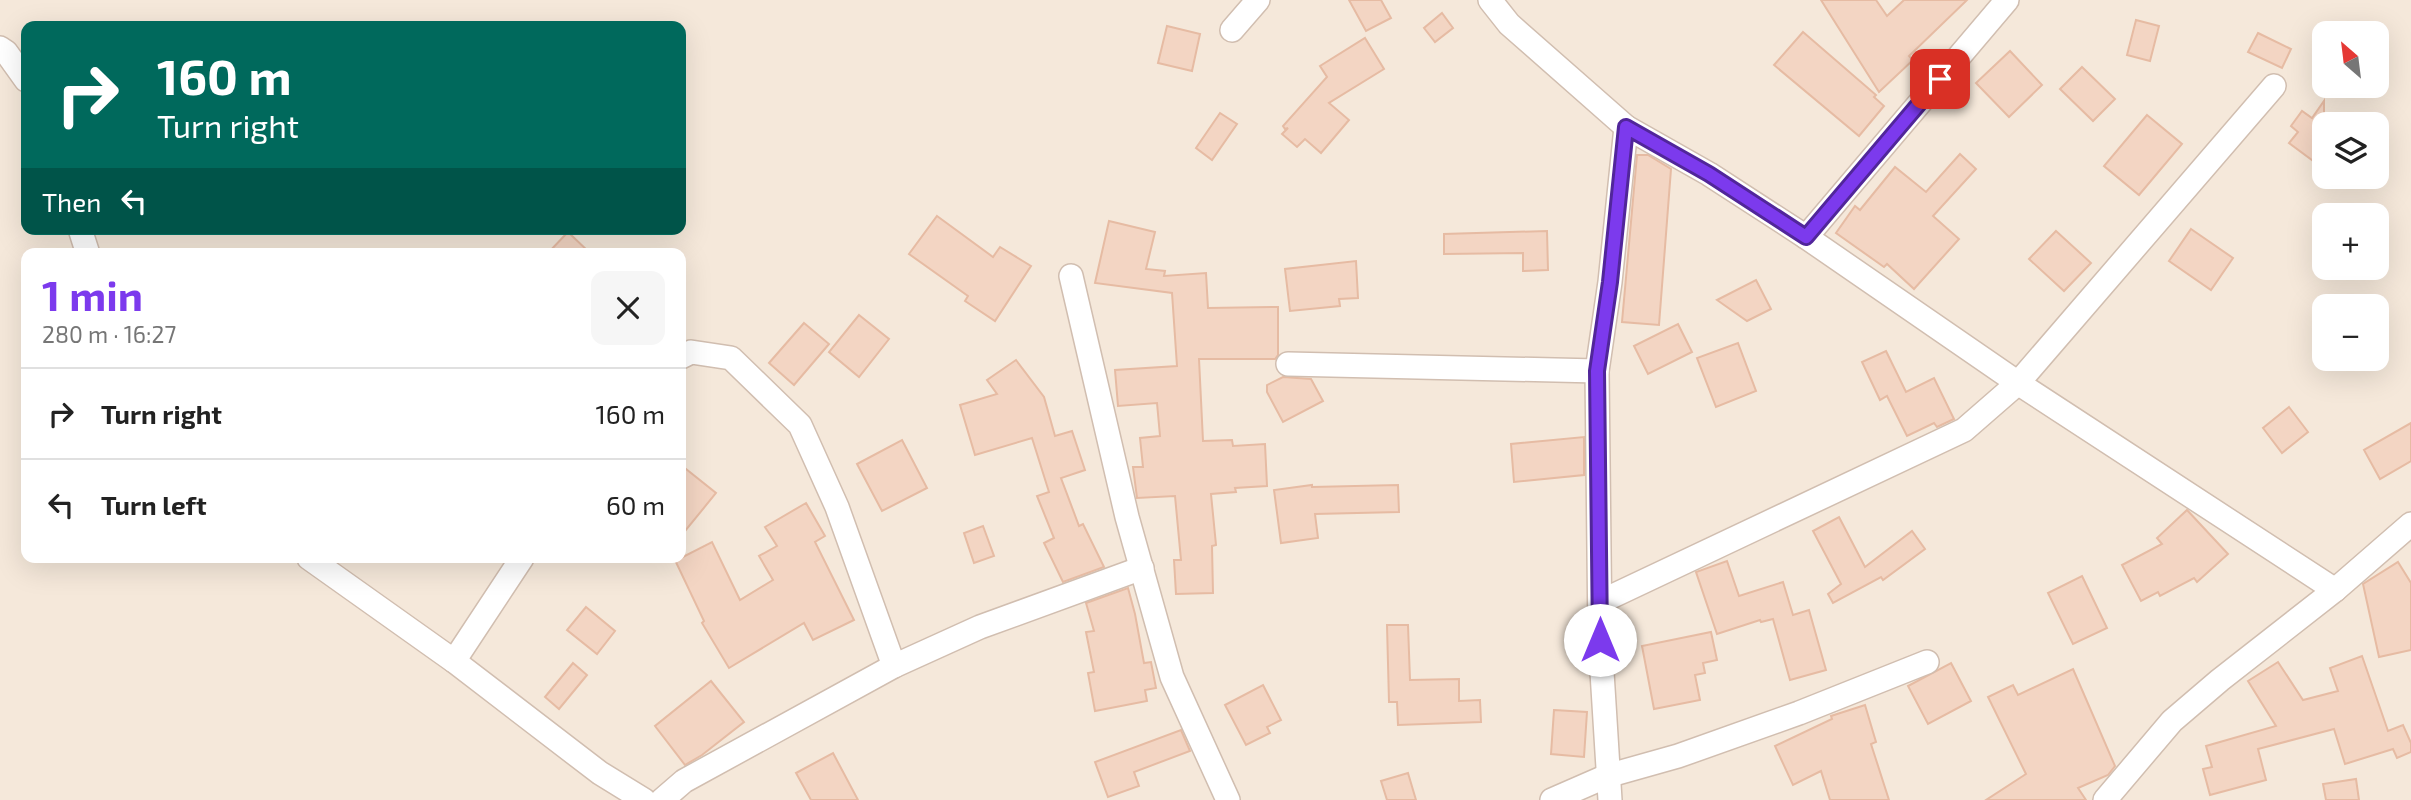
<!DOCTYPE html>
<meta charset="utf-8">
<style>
body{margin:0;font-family:"Exo 2",sans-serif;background:#f6f6f6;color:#222;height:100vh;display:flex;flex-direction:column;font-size:26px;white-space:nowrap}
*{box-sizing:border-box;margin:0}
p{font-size:23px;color:#767676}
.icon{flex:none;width:38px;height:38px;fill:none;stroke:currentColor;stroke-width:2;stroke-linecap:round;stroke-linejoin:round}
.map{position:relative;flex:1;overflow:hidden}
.sheet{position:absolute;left:21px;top:248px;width:665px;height:315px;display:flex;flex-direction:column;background:#fff;border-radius:14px;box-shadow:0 7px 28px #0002}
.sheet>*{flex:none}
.banner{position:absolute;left:21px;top:21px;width:665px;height:214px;border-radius:14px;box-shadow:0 7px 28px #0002;background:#00695c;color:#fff;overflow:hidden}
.needle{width:46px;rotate:332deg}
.fabs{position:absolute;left:2312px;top:21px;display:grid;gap:14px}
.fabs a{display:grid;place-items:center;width:77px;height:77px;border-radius:14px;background:#fff;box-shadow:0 7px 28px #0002;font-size:35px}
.pin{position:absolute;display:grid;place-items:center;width:60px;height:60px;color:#fff;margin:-30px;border-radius:14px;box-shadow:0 4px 10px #0006}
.me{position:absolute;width:77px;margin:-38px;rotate:0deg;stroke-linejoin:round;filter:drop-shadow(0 0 5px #0008)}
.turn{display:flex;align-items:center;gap:24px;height:147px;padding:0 21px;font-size:32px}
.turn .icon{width:91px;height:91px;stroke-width:2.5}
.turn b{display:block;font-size:49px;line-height:60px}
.then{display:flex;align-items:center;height:66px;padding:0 21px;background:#0003;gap:14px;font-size:26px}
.round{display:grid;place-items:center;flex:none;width:74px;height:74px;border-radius:14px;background:#f6f6f6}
.headline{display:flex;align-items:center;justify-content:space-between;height:119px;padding:0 21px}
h1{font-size:42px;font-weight:700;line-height:52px;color:#7c3aed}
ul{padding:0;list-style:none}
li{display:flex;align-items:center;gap:21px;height:91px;padding:0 21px;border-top:2px solid #e0e0e0}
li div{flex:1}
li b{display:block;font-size:26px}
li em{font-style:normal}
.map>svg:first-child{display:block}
.residential{fill:#f5e8da;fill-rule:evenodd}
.building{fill:#f3d5c3;stroke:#e6bba3;stroke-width:2}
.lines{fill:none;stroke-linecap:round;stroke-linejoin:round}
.minor-casing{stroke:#d1beb0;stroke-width:26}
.minor{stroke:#fff;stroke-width:23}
.route-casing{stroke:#51269a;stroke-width:18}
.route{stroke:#7c3aed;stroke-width:12}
</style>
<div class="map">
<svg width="2411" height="800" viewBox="0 0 2411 800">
<rect width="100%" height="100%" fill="#fdf6ec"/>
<path class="residential" d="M0,0H2411V800H0ZM26,26H681V229H26ZM2324,33H2376V86H2324ZM2324,124H2376V177H2324ZM2324,215H2376V268H2324ZM26,254H681V558H26ZM2324,306H2376V359H2324Z"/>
<g class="building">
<path d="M1349,0H1381L1391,18L1366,31Z"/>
<path d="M1821,0H1876L1887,16L1904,0H1967L1909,56L1913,60L1879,92Z"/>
<path d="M1442,13L1453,28L1435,42L1424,28Z"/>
<path d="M2136,20L2159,26L2150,61L2127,55Z"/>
<path d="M1167,26L1200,34L1192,71L1158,63Z"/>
<path d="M1803,32L1876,95L1874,97L1884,106L1859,136L1774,65Z"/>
<path d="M2258,33L2291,49L2282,68L2248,52Z"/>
<path d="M1365,38L1384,69L1329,103L1349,120L1321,153L1305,139L1297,147L1282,134L1288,128L1285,129L1283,126L1327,77L1320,66Z"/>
<path d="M2010,51L2042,85L2009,117L1976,83Z"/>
<path d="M2082,67L2115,99L2093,121L2060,89Z"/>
<path d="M2324,101V169L2289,143L2298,132L2291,126L2302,111L2312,118Z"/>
<path d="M1220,113L1237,124L1212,160L1196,148Z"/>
<path d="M2147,115L2182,144L2139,195L2104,166Z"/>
<path d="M1960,154L1976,169L1933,216L1959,239L1914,289L1887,264L1884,267L1836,233L1855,206L1860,210L1895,167L1926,192Z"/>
<path d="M1637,155H1648L1671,169L1659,325L1622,322Z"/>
<path d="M937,216L993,257L1000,247L1031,266L995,321L965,301L968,296L909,254Z"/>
<path d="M1109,221L1155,232L1146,269L1165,271L1164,276L1206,273L1208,308L1278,307V355L1275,359H1199L1203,441L1232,440L1233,446L1265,444L1267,486L1235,488L1236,492L1211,494L1216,545L1212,546L1213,593L1176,594L1174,560H1181L1175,496L1137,498L1133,467H1143L1140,438L1160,436L1157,403L1118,406L1115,370L1177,366L1172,293L1095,283Z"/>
<path d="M2191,229L2233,258L2211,290L2169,261Z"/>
<path d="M1547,231L1548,270L1523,271V253L1444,254V234Z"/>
<path d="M2056,231L2091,263L2064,291L2029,259Z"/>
<path d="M568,232L591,254H547Z"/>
<path d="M1356,261L1358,298L1339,299L1340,306L1290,311L1285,269Z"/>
<path d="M1756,280L1771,309L1747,321L1717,300Z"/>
<path d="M859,315L889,339L859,377L829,352Z"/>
<path d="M804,323L829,344L794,385L769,363Z"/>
<path d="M1678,324L1692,352L1648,374L1634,346Z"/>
<path d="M1738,343L1756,391L1716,407L1697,358Z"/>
<path d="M1886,351L1906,392L1934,378L1954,419L1937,427L1934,423L1907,436L1887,396L1880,400L1862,362Z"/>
<path d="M1016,360L1044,397L1055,436L1072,431L1085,470L1061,478L1079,526L1083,524L1104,567L1063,582L1044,543L1054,538L1037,496L1049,492L1032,438L975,455L960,405L997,394L987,380Z"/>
<path d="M1283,377L1311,379L1323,401L1283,422L1267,392V385Z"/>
<path d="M2289,407L2308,432L2282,453L2263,428Z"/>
<path d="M2411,423V461L2380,479L2364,450Z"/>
<path d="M1584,437V475L1514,482L1511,444Z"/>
<path d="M902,440L927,488L882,511L857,464Z"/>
<path d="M681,465L716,493L681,536Z"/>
<path d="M1312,485V487L1398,485L1399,512L1315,514L1318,538L1281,543L1274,490Z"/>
<path d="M806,503L825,536L815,542L854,620L813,640L804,623L729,668L702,623L704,621L674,558H681L712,542L740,600L773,580L759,556L777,546L765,527Z"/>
<path d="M2187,510L2228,554L2197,582L2194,578L2160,596L2158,592L2141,601L2122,565L2162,544L2157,538Z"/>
<path d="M1839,517L1865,567L1912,531L1925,549L1883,580L1881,577L1833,603L1828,594L1841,584L1813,531Z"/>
<path d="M983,526L994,556L974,563L964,533Z"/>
<path d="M1727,561L1739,596L1783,582L1793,615L1809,610L1826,670L1790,680L1773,619L1761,622L1760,620L1717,634L1696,572Z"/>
<path d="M2398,562L2411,583V650L2379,657L2363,584Z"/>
<path d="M2082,576L2107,628L2073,644L2048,593Z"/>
<path d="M1128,588L1135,614L1144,663L1151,662L1156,688L1145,690L1147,701L1095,711L1088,673L1094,672L1086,632L1094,631L1086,603Z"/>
<path d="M586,607L615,631L597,654L567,630Z"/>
<path d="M1387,625H1408L1410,680L1459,679V701L1480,700L1481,722L1398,725L1397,702H1389Z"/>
<path d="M1711,632L1717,660L1703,663L1705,673L1695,675L1700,700L1654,709L1642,646Z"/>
<path d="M2362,656L2388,731L2403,725L2411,743V752L2397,758L2393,749L2345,764L2334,729L2258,749L2266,780L2210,795L2203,769L2212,767L2206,746L2276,726L2248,681L2278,662L2303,700L2338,691L2330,668Z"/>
<path d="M573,663L587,675L559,709L545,697Z"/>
<path d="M1951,663L1971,701L1928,724L1908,686Z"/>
<path d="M2073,669L2115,766L2108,775L2078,788L2086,800H1986L2026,774L1988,697L2013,685L2018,695Z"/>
<path d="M711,681L744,722L702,755L685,765L655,726Z"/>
<path d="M1263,685L1281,720L1267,727L1270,733L1246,745L1225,705Z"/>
<path d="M1865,705L1876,742L1871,744L1889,800H1830L1821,771L1793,785L1775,746L1832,719L1831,716Z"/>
<path d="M1554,710L1587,712L1584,757L1551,754Z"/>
<path d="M1181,730L1190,751L1134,772L1139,786L1108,797L1095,762Z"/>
<path d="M833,753L858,800H811L796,773Z"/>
<path d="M1408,773L1416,800H1387L1381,781Z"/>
<path d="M2356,779L2359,800H2326L2323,784Z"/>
</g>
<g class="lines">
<defs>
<g id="minor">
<path d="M1490,0L1509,24L1626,127"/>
<path d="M1232,30L1258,0"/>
<path d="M0,48L6,52L26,80"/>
<path d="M80,229L88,254"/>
<path d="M1806,237L2007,0"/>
<path d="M1071,276L1127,517L1172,677L1228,800"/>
<path d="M681,357L691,352L731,358L800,425L837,507L894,666"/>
<path d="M1288,364L1597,371"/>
<path d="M309,558L454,661L600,773L644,800"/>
<path d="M1600,602L1964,430L2018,383L2274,86"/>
<path d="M454,661L522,558"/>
<path d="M662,800L684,781L894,666L980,627L1142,568"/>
<path d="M1552,800L1607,776L1678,756L1799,713L1927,662"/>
<path d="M1610,800L1600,640L1597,371L1610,282L1626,127L1709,174L1806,237L2018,383L2335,590"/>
<path d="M2105,800L2172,721L2220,680L2335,590L2411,524"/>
</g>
</defs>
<use href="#minor" class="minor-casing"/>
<use href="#minor" class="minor"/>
</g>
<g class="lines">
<defs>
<path id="route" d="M1600,640L1597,371L1610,282L1626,127L1709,174L1806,237L1940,79"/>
</defs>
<use href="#route" class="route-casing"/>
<use href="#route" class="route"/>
</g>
</svg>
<div class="fabs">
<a><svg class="needle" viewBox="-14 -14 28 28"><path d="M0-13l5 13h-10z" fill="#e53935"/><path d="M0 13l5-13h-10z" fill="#767676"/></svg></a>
<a><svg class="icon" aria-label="layers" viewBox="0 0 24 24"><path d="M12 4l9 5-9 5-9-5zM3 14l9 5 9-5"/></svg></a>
<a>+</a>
<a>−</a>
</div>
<div class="pin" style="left:1940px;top:79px;background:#d93025"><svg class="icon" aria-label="arrive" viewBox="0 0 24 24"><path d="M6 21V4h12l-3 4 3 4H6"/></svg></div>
<svg class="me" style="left:1600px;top:640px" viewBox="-20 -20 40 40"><circle r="19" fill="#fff"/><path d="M0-13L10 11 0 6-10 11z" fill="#7c3aed"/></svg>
<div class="banner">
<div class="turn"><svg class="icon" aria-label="right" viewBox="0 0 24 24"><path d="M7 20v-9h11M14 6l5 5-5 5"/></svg><div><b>160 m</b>Turn right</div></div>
<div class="then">Then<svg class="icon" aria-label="left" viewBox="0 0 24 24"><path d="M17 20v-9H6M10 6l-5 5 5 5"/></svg></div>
</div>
<section class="sheet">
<div class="headline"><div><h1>1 min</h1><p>280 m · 16:27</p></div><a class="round"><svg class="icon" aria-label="close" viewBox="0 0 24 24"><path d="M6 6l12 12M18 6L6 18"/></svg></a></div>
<ul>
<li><svg class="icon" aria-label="right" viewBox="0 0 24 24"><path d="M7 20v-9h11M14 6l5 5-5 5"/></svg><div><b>Turn right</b></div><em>160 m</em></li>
<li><svg class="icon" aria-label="left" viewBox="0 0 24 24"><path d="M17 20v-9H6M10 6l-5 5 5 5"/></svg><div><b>Turn left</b></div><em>60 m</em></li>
</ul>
</section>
</div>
